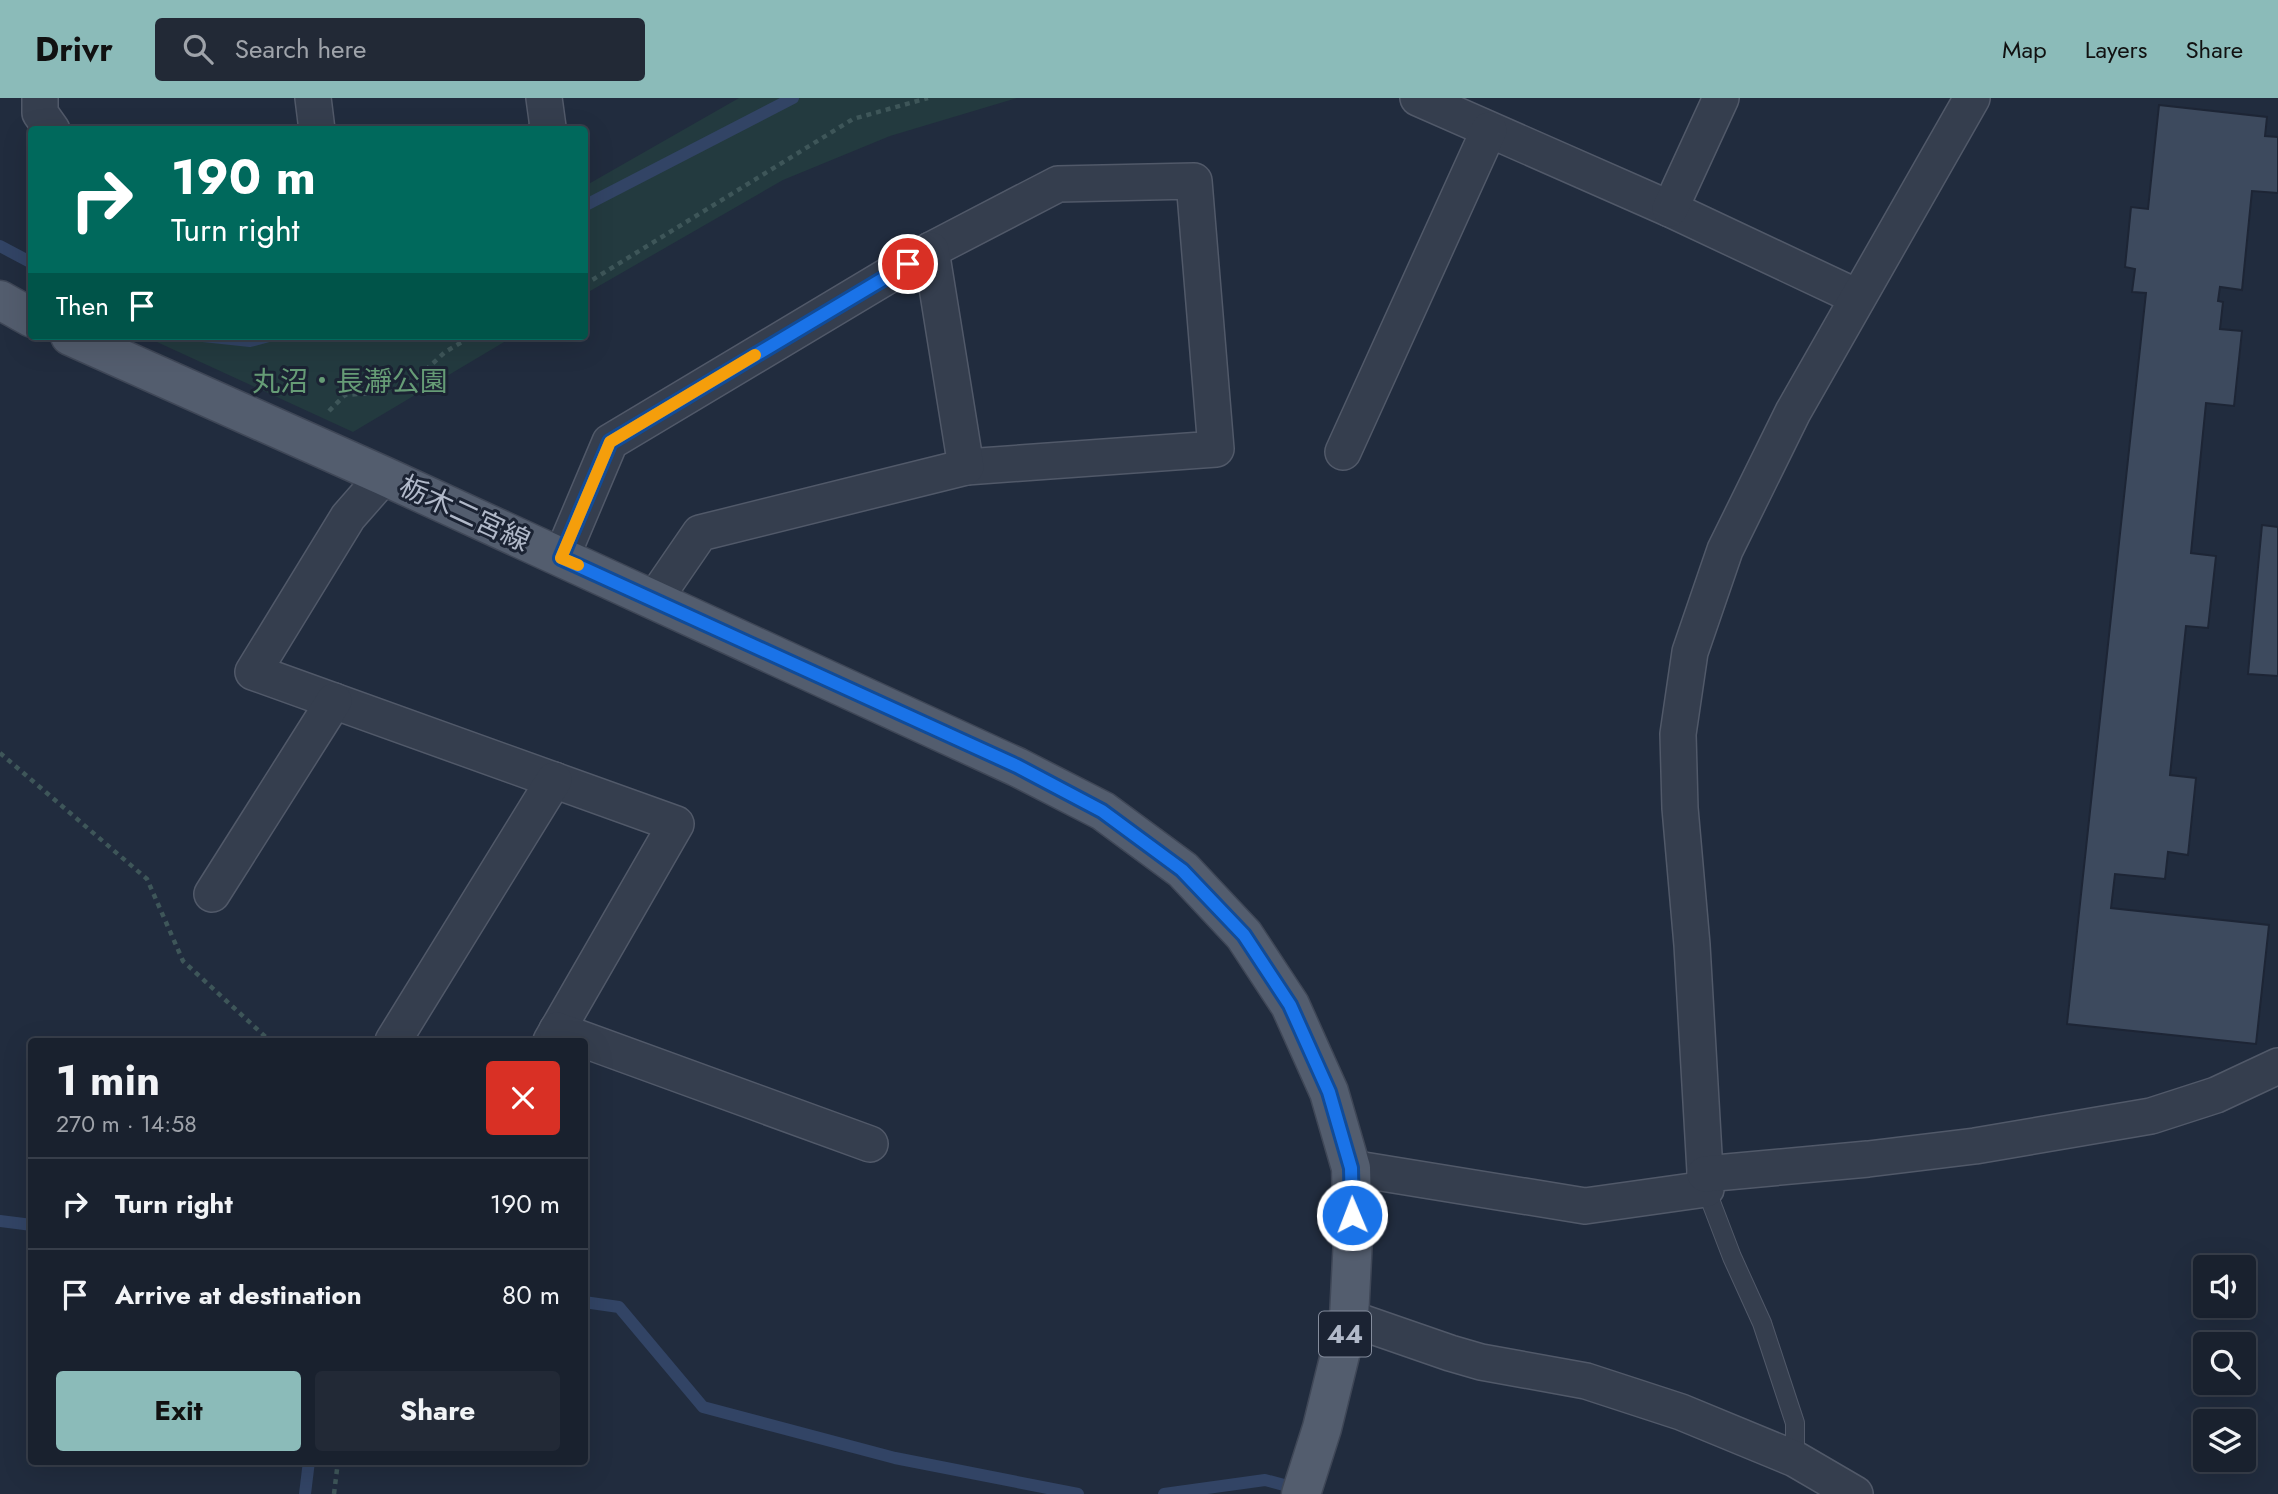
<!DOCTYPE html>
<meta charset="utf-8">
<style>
body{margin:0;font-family:Jost,"Noto Sans JP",sans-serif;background:#222936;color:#f1f3f6;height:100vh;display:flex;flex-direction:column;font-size:26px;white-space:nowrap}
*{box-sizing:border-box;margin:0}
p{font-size:23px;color:#9fa3aa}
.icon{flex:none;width:38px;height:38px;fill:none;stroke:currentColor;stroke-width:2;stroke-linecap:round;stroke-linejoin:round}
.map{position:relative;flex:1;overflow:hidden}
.details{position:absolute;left:28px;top:940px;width:560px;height:427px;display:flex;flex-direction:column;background:#19212e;border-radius:7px;box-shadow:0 7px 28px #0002,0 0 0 2px #373e4a}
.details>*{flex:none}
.top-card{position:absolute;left:28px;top:28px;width:560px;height:214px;border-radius:7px;box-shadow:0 7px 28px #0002,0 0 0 2px #373e4a;background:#00695c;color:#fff;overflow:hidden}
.tools{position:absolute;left:2193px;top:1157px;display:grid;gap:14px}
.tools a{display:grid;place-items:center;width:63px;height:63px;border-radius:7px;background:#19212e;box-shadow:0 7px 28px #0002,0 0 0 2px #373e4a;font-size:35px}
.pin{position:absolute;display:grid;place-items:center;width:60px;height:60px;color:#fff;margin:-30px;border:4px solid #fff;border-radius:50%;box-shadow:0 2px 7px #0007}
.me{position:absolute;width:77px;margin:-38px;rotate:359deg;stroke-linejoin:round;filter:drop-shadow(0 0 5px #0008)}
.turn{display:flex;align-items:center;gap:24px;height:147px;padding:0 28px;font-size:32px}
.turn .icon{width:91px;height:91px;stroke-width:2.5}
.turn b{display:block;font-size:49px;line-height:60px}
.then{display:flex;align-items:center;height:66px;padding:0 28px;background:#0003;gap:14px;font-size:26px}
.round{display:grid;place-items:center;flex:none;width:74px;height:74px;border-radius:7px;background:#222936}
.summary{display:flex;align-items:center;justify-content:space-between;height:119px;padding:0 28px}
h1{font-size:42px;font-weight:700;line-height:52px}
.action{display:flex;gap:14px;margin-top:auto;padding:14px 28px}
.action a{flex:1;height:80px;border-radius:7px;background:#8bbbb9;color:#111;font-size:28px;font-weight:700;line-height:80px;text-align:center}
.action a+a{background:#222936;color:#f1f3f6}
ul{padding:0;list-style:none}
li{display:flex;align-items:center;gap:21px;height:91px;padding:0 28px;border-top:2px solid #373e4a}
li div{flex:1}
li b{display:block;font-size:26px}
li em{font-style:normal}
header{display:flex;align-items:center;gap:42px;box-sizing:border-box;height:98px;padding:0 35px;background:#8bbbb9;color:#111}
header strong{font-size:33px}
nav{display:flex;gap:38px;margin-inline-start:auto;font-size:24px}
.search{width:490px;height:63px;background:#222936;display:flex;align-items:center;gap:18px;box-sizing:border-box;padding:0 24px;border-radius:7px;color:#9fa3aa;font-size:26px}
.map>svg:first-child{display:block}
.green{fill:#233a3f}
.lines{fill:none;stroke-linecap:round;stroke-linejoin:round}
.stream{stroke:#324465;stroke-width:12}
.building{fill:#3d4a5e;stroke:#1d2535;stroke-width:2}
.lane-casing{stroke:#515969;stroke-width:20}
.street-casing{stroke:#515969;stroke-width:38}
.primary-casing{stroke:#3f4757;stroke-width:41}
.path{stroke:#3e5659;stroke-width:4.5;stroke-dasharray:5 5;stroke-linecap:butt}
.lane{stroke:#353e4e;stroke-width:18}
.street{stroke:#353e4e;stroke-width:35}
.primary{stroke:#535d6e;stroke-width:38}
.route-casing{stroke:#114b97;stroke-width:18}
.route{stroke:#1a73e8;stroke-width:12}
.slow{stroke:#f59e0b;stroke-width:12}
.labels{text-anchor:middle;stroke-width:6;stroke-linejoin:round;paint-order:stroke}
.shield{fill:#1b2333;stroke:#848c9c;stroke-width:2}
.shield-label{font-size:26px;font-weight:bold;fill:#b1b9c9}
.park-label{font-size:28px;fill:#669c76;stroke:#1b2333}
.street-label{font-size:28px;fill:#b1b9c9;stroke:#1b2333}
</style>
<header>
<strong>Drivr</strong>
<div class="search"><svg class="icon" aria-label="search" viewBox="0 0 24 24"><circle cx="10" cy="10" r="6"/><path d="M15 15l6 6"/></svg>Search here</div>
<nav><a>Map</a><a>Layers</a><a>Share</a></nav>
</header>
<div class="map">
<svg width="2278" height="1396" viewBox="0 0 2278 1396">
<rect width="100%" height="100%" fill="#212c3e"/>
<g class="green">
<path d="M739,0H1017L890,38L783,82L585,196V88Z"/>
<path d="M151,238H514L353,334L146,239Z"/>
</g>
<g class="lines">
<g class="stream">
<path d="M584,108L793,0"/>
<path d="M0,148L32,165"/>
<path d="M203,238L250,243L269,238"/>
<path d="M0,1123L32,1127"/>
<path d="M584,1204L619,1209L703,1309L895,1360L1078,1396"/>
<path d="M305,1396L309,1363"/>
<path d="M1164,1396L1265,1382L1299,1391"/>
</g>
</g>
<g class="building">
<path d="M2159,7L2267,19L2265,38L2278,39V95L2252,93L2242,192L2220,189L2218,203L2223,204L2220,231L2242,233L2234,308L2206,305L2191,455L2216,458L2208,530L2186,528L2170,677L2196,680L2188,757L2168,754L2165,781L2115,776L2111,810L2269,827L2256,946L2067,926L2146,195L2132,194L2135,171L2125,169L2131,109L2148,111Z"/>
<path d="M2262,427L2278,429V578L2248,576Z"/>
</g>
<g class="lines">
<defs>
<path id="lane" d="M1706,1091L1732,1159L1762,1225L1795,1325V1361"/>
<g id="street">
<path d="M40,0V15L52,32"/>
<path d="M313,0L317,32"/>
<path d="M544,0L548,29L546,32"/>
<path d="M1418,0L1670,111L1857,199"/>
<path d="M1670,111L1721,0"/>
<path d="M1343,354L1489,32"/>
<path d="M384,378L348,419L253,574L676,726L551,943"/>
<path d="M561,460L610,344L931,152L1058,86L1194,83L1216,351L966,369"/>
<path d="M654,502L700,435L966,369L931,152"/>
<path d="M212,796L334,603"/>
<path d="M557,932L870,1046"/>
<path d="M393,943L554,682"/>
<path d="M1351,1070L1585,1108L1706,1091L1692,847L1680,710L1678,636L1690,554L1725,452L1793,314L1972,0"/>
<path d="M1705,1076L1868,1061L1975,1048L2151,1018L2216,997L2278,968"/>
<path d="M1349,1220L1450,1255L1481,1264L1586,1283L1681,1314L1795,1361L1855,1396"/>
</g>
<g id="primary">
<path d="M0,202L32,220"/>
<path d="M70,238L384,378L1017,669L1103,713L1183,772L1244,837L1290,907L1329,994L1351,1070L1353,1140L1349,1220L1322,1330L1301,1396"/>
</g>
</defs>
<use href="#lane" class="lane-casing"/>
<use href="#street" class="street-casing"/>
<use href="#primary" class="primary-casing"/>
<g class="path">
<path d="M584,187L853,21L928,0"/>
<path d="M329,313L345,297L387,294L413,284L445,254L472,238"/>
<path d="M0,655L147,781L183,863L270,943"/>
<path d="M334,1396L338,1363"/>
</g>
<use href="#lane" class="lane"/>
<use href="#street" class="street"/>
<use href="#primary" class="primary"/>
</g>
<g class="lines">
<defs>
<path id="route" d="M908,166L610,344L561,460L1017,668L1102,713L1182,772L1244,837L1290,907L1329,994L1351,1070L1352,1117"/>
</defs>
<use href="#route" class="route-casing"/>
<use href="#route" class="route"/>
<path class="slow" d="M578,467L561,460L610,344L755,257"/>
</g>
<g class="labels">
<rect class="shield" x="1319" y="1213.5" width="52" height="45" rx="5"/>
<g class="shield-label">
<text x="1345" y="1245">44</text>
</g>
<g class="park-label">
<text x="350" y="293">丸沼・長瀞公園</text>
</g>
<g class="street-label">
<text transform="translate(465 415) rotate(25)" y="10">栃木二宮線</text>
</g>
</g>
</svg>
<div class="tools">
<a><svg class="icon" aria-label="sound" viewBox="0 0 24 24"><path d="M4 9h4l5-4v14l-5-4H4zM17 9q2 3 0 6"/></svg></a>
<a><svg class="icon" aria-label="search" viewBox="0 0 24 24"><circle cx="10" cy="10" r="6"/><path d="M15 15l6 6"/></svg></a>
<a><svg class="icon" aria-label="layers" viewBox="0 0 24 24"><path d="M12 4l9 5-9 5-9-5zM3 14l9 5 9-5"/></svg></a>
</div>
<div class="pin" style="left:908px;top:166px;background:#d93025"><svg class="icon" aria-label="arrive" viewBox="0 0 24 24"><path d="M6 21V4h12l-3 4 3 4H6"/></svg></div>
<svg class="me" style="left:1352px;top:1117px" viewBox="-20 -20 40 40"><circle r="17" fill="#1a73e8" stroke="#fff" stroke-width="3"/><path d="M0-11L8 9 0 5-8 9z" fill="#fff"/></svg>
<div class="top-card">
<div class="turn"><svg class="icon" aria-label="right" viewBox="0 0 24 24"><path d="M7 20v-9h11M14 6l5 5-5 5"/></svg><div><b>190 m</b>Turn right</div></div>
<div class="then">Then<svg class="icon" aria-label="arrive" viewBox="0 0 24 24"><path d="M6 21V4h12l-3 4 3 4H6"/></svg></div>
</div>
<section class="details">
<div class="summary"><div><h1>1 min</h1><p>270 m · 14:58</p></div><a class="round" style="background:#d93025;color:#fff"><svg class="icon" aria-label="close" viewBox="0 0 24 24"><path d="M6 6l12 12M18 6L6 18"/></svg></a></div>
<ul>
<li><svg class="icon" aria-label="right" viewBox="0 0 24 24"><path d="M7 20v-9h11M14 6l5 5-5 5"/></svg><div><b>Turn right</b></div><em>190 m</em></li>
<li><svg class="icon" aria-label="arrive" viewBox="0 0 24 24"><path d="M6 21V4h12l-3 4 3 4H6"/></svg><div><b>Arrive at destination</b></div><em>80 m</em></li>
</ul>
<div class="action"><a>Exit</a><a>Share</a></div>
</section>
</div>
